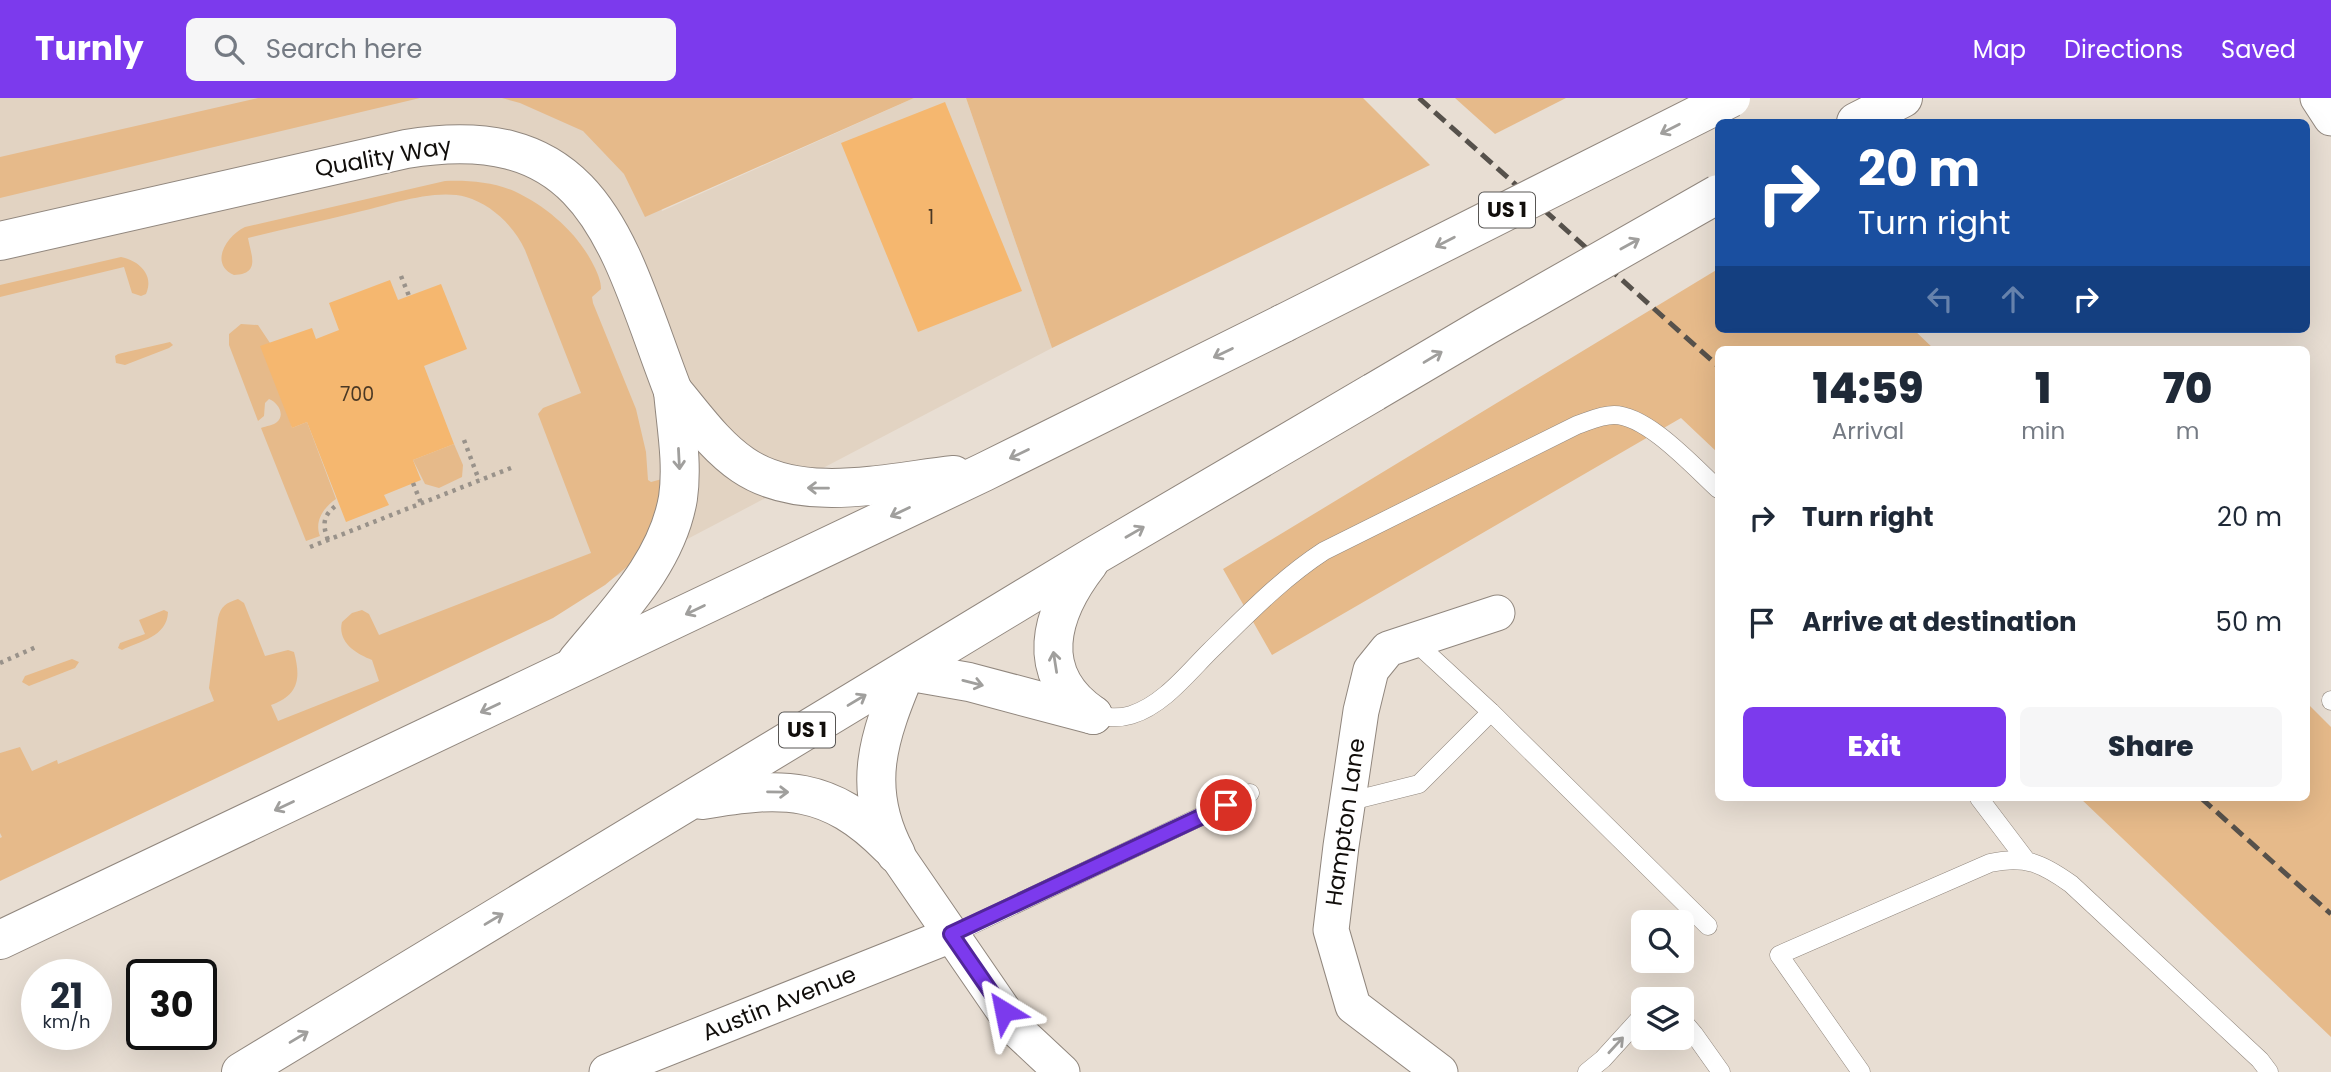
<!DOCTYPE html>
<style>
body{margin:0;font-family:Poppins,sans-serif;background:#f6f6f7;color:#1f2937;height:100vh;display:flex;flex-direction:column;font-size:26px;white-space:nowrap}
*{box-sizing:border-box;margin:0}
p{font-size:23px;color:#747a83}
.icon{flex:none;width:38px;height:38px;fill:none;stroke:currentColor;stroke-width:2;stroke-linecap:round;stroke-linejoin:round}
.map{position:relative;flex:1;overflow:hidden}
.side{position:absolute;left:1715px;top:248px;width:595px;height:455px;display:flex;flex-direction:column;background:#fff;border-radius:10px;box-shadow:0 7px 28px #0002}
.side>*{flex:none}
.top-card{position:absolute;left:1715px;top:21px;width:595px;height:214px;border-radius:10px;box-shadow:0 7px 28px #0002;background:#1a4fa0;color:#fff;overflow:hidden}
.buttons{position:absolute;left:1631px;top:812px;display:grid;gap:14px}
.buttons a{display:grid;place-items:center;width:63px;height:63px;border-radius:10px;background:#fff;box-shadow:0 7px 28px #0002;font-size:35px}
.speed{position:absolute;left:21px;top:861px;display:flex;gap:14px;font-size:35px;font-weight:700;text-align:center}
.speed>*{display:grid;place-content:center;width:91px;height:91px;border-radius:50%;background:#fff;box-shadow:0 7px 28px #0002;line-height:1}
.speed small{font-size:18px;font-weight:400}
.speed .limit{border:4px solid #111;border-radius:10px;background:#fff;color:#111}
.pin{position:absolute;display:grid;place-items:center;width:60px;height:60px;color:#fff;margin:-30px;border:4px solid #fff;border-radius:50%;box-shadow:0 2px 7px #0007}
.me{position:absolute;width:77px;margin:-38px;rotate:325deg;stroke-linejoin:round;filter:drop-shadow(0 0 5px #0008)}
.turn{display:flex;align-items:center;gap:24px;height:147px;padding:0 28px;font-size:32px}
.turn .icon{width:91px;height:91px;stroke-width:2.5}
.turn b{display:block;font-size:49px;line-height:60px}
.lanes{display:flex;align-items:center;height:66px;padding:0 28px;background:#0003;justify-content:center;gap:35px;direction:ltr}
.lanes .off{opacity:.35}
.eta{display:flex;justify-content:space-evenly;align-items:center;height:119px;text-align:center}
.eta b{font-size:42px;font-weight:800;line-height:49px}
.button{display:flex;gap:14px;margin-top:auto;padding:14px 28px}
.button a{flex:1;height:80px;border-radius:10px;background:#7c3aed;color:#fff;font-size:28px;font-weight:800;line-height:80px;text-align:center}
.button a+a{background:#f6f6f7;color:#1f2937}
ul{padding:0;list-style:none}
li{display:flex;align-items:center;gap:21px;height:105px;padding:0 28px}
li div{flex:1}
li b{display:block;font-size:26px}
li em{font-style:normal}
header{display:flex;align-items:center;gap:42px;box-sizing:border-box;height:98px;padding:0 35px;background:#7c3aed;color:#fff}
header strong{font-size:33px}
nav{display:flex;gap:38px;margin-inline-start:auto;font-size:24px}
.search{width:490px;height:63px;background:#f6f6f7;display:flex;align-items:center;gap:18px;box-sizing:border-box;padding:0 24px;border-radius:10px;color:#747a83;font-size:26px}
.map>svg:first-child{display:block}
.built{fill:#e2d3c2}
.green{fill:#e6ba8a}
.building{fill:#f5b76f}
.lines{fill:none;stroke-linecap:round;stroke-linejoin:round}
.lane-casing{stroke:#91877e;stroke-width:19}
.street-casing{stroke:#91877e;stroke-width:37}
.secondary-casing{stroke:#91877e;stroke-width:40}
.highway-casing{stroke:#91877e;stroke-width:40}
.path{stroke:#99928a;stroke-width:4.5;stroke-dasharray:3.5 5;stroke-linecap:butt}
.lane{stroke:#fff;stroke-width:18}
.street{stroke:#fff;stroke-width:35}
.secondary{stroke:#fff;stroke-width:38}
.highway{stroke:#fff;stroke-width:38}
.rail{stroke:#56514b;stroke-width:5;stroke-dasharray:14 7;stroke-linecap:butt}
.highway-bridge-casing{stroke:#91877e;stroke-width:40;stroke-linecap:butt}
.highway-bridge{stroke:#fff;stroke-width:38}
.oneway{stroke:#a09f9d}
.route-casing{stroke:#51269a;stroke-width:18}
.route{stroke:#7c3aed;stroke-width:12}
.labels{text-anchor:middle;stroke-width:5;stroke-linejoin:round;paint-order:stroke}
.number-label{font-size:19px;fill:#4a3824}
.shield{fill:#fff;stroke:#585654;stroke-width:2}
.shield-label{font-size:21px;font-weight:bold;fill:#110e0b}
.street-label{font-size:23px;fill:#110e0b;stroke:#fff}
</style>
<header>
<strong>Turnly</strong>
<div class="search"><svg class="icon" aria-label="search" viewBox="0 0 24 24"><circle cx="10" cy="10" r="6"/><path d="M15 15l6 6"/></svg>Search here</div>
<nav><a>Map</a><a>Directions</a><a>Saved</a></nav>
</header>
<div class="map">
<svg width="2331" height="974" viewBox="0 0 2331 974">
<rect width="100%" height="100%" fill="#e8ded3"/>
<path class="built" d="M0,0H626L662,113L914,0H966L1052,250L569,503L0,774Z"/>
<g class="green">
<path d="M258,0H420L0,100V59Z"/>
<path d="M502,0H914L645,119L624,76L583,33L520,5Z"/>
<path d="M966,0H1363L1430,67L1052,250Z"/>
<path d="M1455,0H1566L1495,36Z"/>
<path d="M445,83C467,82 493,84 514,93C548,109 579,136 595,170C598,177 601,183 601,191L592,199L593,205L636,311L646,354L648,382L651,384L662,381L663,395L649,441L629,467L605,487L553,520L0,783V740L2,739L0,735V655L20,649L32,673L57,662L58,666L214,603L209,590L218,520C221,508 226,505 238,501L244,505L265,558L288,552L294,554C301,580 299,597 271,607L278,623L379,583L372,562C356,556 337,544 342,524L352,515L362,512L369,516L379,537L591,455L538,316L543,310L581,295L525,152C514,128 491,106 466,99C434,90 386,108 354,115C319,124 283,131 248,140C251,157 261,176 234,177C209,166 226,138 245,129Z"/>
<path d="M121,159C138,162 155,177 146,196L141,198L132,195L124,169L0,199V187Z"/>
<path d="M1718,171V231H1913L1935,252H1718V355L1681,320L1272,557L1223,471Z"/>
<path d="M241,226L258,227L270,245L292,330L307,324L336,401C324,409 314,423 320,438L306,443L261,330C266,328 274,327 277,324C286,316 277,304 269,301L265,305L264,318L258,323L229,247V236Z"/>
<path d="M170,244L173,247L169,250L125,267L116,265L115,258L118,256Z"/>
<path d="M454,346L463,367L462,379L439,390L425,386L413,362Z"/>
<path d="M164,512L168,514C167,539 140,543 122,552L118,550L120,545L145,536L139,522Z"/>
<path d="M72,561L79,564L75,570L29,588L22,584L25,578Z"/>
<path d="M2307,605L2331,629V939L2080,700H2306Z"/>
</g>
<g class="building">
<path d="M945,4L1022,193L918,234L841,45Z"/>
<path d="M390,182L398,202L441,186L467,251L424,268L454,346L413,362L421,382L384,397L389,407L346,424L307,324L292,330L260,248L312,230L316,241L339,232L329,205Z"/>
</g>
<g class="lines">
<defs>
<g id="lane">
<path d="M1413,542L1491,614L1708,828"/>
<path d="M2331,602V603"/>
<path d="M1093,617C1106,619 1118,621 1131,617C1163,607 1187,576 1210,553C1247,517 1281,481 1324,453L1577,327C1589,323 1601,317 1614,317C1647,317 1693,368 1718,391"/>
<path d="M1979,700L2026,762"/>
<path d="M1347,704L1419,686L1491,614"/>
<path d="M951,837L1250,695"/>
<path d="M1682,922L1694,936L1721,974"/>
<path d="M1587,974L1603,961L1643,917"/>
<path d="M1861,974L1779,857L1990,765C2025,757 2043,766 2071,786L2260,962L2269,974"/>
</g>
<g id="street">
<path d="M2318,0L2331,20"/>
<path d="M896,756L1017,932L1062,974"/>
<path d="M607,974L951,837"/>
<path d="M1440,974L1353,908L1331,832L1341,748L1361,613L1371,572L1388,551L1497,515"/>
</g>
<path id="secondary" d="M0,143L406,51C597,19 618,150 673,293"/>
<g id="highway">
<path d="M1856,24L1903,0"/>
<path d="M673,293C695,319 715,348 743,367C802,407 888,384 954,377"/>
<path d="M1089,465C1050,515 1032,576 1093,617"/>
<path d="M577,563C617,514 667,465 678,400C683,365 676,328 673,293"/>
<path d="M702,702C783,688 829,687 890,749"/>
<path d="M896,756C860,689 879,638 906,573L969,584L1093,617"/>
<path d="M0,842L984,374L1284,225"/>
<path d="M241,974L1094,458L1374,294"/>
</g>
</defs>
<use href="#lane" class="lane-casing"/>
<use href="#street" class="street-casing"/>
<use href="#secondary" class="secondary-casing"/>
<use href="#highway" class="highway-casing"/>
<g class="path">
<path d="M401,178L409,198"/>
<path d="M464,342L479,382"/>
<path d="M413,385L421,405"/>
<path d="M328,442C322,426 323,417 337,407"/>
<path d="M310,449L511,370"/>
<path d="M0,565L36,549"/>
</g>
<use href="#lane" class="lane"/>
<use href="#street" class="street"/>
<use href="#secondary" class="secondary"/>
<use href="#highway" class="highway"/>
<g class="rail">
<path d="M1419,0L1718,268"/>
<path d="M2201,700L2331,816"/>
</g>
<defs>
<g id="highway-bridge">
<path d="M1284,225L1731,0"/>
<path d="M1374,294L1486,228L1718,96"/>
</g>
</defs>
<use href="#highway-bridge" class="highway-bridge-casing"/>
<use href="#highway-bridge" class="highway-bridge"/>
</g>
<defs><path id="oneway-shaft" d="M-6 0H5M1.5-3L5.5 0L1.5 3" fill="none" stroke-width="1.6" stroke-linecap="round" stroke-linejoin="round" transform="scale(1.75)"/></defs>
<g class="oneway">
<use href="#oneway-shaft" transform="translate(1670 31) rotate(153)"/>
<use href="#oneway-shaft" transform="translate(1445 144) rotate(153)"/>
<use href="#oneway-shaft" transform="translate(1630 146) rotate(-29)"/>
<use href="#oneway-shaft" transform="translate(1223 255) rotate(154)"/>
<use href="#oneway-shaft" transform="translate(1433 259) rotate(-31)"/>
<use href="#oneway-shaft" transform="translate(1019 356) rotate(154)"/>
<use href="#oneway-shaft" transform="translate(679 361) rotate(87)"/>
<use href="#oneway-shaft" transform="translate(818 390) rotate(-179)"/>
<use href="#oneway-shaft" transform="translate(900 414) rotate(154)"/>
<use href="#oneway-shaft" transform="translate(1135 434) rotate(-30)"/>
<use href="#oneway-shaft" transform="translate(695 512) rotate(154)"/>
<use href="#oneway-shaft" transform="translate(1055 564) rotate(-99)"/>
<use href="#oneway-shaft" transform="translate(973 585) rotate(14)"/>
<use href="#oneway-shaft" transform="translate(857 602) rotate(-31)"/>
<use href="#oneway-shaft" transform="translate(490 610) rotate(155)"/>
<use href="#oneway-shaft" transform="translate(778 694) rotate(1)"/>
<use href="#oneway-shaft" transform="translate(284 708) rotate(155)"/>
<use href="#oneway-shaft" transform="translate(494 821) rotate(-31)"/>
<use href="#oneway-shaft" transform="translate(299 939) rotate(-31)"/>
<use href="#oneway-shaft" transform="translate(1616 947) rotate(-47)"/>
</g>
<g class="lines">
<defs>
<path id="route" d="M1004,913L951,836L1226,707"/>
</defs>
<use href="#route" class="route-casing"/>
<use href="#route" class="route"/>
</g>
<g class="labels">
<g class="number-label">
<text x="931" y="126">1</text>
<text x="357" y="303">700</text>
</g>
<g class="shield">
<rect x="1479" y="94.5" width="56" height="35" rx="5"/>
<rect x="779" y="614.5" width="56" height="35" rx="5"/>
</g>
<g class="shield-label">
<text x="1507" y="119">US 1</text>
<text x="807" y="639">US 1</text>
</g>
<g class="street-label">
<text transform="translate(383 59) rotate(-10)" y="8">Quality Way</text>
<text transform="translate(1345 724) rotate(-82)" y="8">Hampton Lane</text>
<text transform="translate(779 905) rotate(-22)" y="8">Austin Avenue</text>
</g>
</g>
</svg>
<div class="buttons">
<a><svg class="icon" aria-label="search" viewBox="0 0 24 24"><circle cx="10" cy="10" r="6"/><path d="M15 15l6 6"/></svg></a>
<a><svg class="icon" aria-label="layers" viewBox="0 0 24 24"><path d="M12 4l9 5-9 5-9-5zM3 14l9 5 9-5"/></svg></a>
</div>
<div class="speed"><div>21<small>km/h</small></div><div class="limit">30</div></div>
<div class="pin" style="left:1226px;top:707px;background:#d93025"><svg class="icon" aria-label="arrive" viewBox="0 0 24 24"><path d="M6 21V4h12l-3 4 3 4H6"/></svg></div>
<svg class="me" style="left:1004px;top:913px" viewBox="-20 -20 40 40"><path d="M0-17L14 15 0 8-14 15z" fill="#7c3aed" stroke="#fff" stroke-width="4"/></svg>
<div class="top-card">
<div class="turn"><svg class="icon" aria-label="right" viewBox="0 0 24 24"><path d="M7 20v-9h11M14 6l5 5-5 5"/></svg><div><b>20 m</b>Turn right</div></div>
<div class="lanes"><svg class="icon off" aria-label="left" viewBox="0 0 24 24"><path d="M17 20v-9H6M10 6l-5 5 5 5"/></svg><svg class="icon off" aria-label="ahead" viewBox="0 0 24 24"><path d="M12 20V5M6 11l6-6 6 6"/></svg><svg class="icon" aria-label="right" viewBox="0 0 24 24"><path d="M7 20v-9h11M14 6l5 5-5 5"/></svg></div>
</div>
<section class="side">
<div class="eta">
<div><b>14:59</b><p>Arrival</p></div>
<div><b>1</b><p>min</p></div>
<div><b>70</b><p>m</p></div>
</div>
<ul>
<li><svg class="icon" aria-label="right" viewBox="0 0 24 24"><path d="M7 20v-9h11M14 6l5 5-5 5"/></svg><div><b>Turn right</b></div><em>20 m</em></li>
<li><svg class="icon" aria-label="arrive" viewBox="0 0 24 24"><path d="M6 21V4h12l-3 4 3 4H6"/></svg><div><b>Arrive at destination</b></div><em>50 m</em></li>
</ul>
<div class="button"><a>Exit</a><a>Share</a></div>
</section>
</div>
